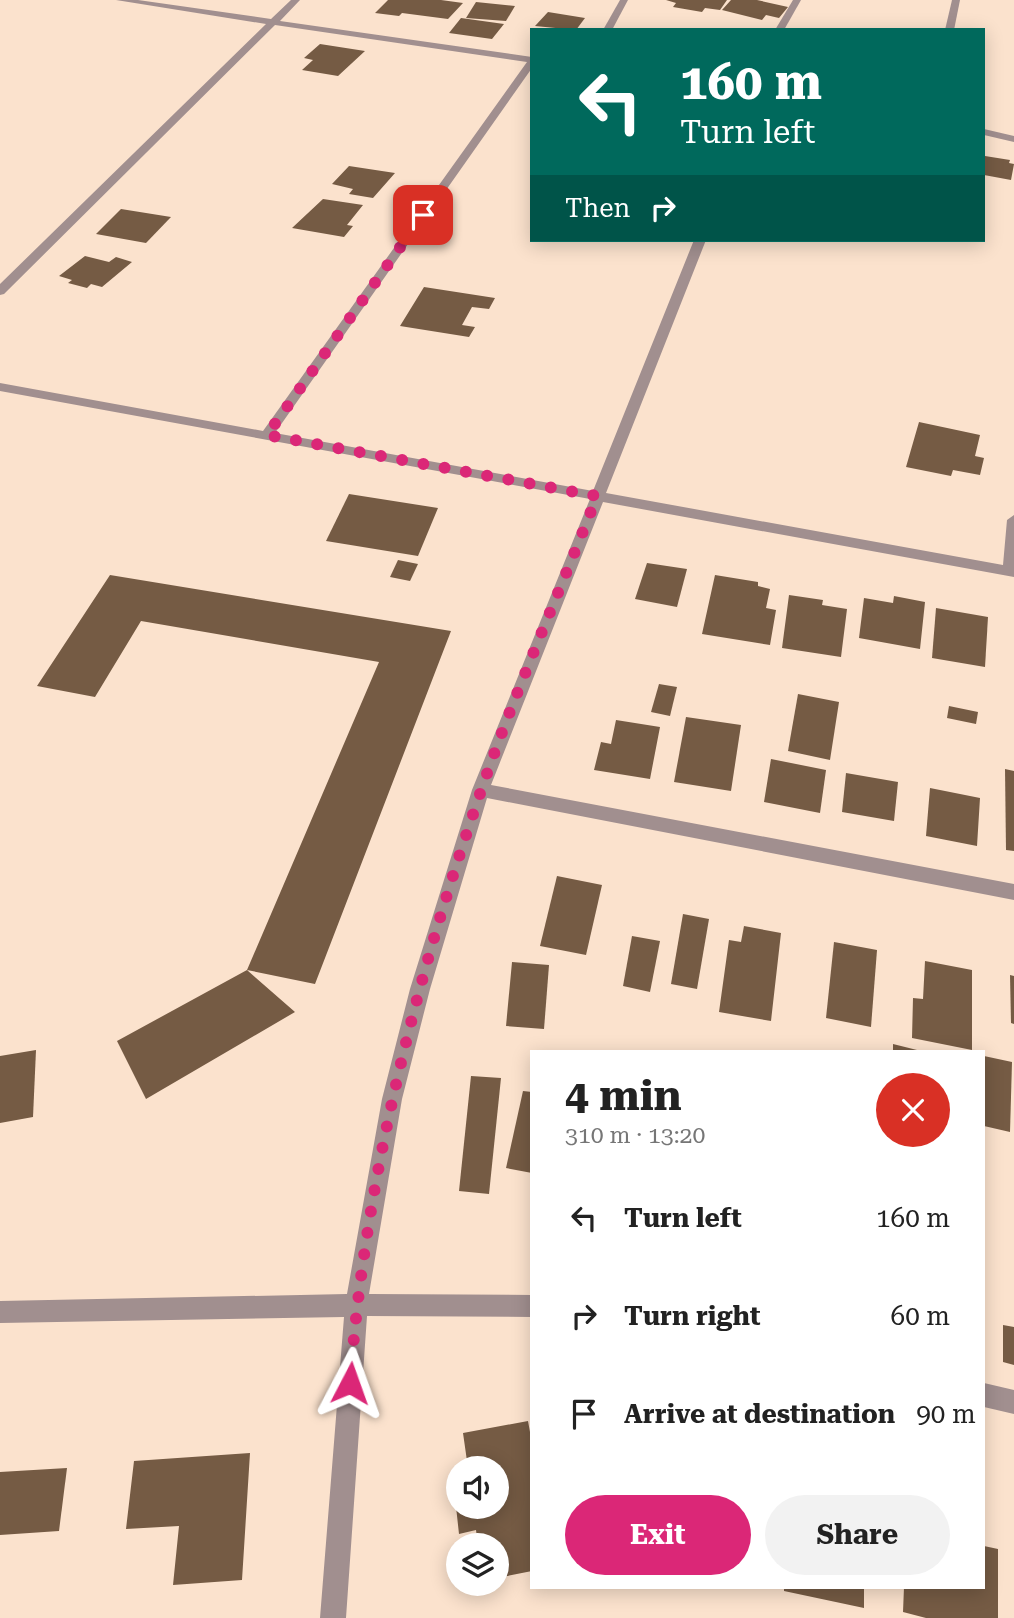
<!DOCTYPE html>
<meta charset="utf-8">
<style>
body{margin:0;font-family:"Roboto Serif",serif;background:#f2f2f2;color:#222;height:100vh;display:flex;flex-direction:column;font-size:26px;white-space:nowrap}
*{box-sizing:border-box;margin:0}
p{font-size:23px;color:#767676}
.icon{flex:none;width:38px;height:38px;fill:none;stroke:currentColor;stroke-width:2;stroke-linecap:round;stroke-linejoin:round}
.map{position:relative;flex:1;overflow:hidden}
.side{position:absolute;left:530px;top:1050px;width:455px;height:539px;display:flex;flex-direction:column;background:#fff;border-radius:0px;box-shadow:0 4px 18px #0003}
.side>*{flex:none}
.guide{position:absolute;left:530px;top:28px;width:455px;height:214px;border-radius:0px;box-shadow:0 4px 18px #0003;background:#00695c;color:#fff;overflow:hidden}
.controls{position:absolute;left:446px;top:1456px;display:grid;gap:14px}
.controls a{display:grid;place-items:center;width:63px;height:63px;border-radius:50%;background:#fff;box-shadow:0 4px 18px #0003;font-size:35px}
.pin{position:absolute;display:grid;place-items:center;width:60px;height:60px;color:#fff;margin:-30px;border-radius:14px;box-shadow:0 4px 10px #0006}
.me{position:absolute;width:77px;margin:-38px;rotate:4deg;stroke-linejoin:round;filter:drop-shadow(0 0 5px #0008)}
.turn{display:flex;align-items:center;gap:24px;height:147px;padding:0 35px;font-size:32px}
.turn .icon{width:91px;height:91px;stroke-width:2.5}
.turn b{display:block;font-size:49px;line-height:60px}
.then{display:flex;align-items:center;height:66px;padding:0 35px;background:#0003;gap:14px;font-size:26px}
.round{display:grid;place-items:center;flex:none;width:74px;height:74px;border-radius:37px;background:#f2f2f2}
.overview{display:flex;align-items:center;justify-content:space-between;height:119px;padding:0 35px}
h1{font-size:42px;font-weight:700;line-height:52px}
.action{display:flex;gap:14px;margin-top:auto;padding:14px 35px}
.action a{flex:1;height:80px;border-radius:42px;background:#db2777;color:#fff;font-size:28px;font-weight:700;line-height:80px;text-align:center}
.action a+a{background:#f2f2f2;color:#222}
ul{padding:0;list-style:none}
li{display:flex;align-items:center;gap:21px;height:98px;padding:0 35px}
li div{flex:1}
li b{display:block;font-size:26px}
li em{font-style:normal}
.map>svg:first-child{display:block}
.building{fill:#755b44}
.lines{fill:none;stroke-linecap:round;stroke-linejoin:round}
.street{fill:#a18f8f;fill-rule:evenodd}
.route{stroke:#db2777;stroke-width:12;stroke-dasharray:0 21.6}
</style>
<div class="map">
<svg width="1014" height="1618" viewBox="0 0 1014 1618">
<rect width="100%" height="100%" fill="#fbe2cd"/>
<g class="building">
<path d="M388,0H441L463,3L448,19L402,13L399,16L375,13Z"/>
<path d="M666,0H727L720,10L705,8L702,12L673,7L676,3Z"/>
<path d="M731,0H757L788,7L779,18L766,15L762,20L722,10Z"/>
<path d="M476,2L515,6L506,21L466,18Z"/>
<path d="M548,12L585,18L576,30L535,26Z"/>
<path d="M461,18L504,24L492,39L449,33Z"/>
<path d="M320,44L365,51L338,76L302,70L313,60L304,58Z"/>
<path d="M985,156L1010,160L1009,163L1014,164L1011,180L984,175Z"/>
<path d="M349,166L395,173L373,198L349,194L353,189L332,184Z"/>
<path d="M323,199L363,205L347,225L353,226L344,237L292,228Z"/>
<path d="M121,209L171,217L146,243L96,234Z"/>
<path d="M85,256L109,262L116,257L132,262L102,287L91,284L87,288L68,283L72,280L59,276Z"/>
<path d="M424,287L495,298L489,309L472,307L462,325L475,327L469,337L400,326Z"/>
<path d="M919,422L980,435L975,456L984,458L980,475L953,470L951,476L906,467Z"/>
<path d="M349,494L438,508L418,556L326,541Z"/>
<path d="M398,560L418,564L410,581L390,577Z"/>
<path d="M647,563L687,569L677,607L635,599Z"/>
<path d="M110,575L451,631L315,984L247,970L295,1012L146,1099L117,1041L247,970L379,662L141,621L95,697L37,686Z"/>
<path d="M715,575L758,582V586L770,589L766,608L776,610L770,645L702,634Z"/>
<path d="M789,595L823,600L822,605L847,609L841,657L782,648Z"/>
<path d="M894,596L925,602L920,649L859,638L864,598L893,603Z"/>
<path d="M936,608L988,617L985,667L932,658Z"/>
<path d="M659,684L677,687L670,716L651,712Z"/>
<path d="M798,694L839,702L830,760L788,751Z"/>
<path d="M949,706L978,712L976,724L947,718Z"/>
<path d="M686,717L741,725L731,791L674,782Z"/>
<path d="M616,720L660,727L650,779L594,770L601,742L611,744Z"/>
<path d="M771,759L826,770L820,813L764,802Z"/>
<path d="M1005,769L1014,771V851L1006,850Z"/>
<path d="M846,773L898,782L894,821L842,812Z"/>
<path d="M930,788L980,798L977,846L926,836Z"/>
<path d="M557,876L602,885L586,955L540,946Z"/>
<path d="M683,914L709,919L697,989L671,984Z"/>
<path d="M744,926L781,933L771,1021L719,1012L729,940L741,942Z"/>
<path d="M632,936L660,941L650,992L623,986Z"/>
<path d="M834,942L877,950L871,1027L826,1018Z"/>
<path d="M925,961L972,970V1050L912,1038L913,998L923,999Z"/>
<path d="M512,962L549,965L544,1029L506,1026Z"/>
<path d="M1010,975L1014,976V1024L1011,1023Z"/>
<path d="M893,1044L921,1051V1052H893Z"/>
<path d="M36,1050L33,1117L0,1123V1056Z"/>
<path d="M984,1056L1012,1062L1010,1132L984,1126Z"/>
<path d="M471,1076L501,1078L489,1194L459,1191Z"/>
<path d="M523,1091L532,1092V1173L506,1168Z"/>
<path d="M1003,1325L1014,1327V1365L1003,1362Z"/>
<path d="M528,1421L532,1443V1571L497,1578V1545H478L476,1530L459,1534L452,1470L458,1468V1507H497V1468H468L463,1433Z"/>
<path d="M250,1453L242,1580L173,1585L179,1526L126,1529L134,1461Z"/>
<path d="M67,1468L59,1531L0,1535V1472Z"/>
<path d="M984,1546L998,1549V1618H926L903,1612L904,1587H984Z"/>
<path d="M784,1587H864V1608L784,1591Z"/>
</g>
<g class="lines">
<g class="street">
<path d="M116,0H138L271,19L291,0H300L280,21L532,57V68L275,433L593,491L694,240H706L606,493L1003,565L1007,520L1014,515V577L603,502L491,785L1014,884V900L487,798L430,989L402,1099L369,1294L532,1295V1317L367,1316L346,1618H320L344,1317L0,1323V1301L347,1294L382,1099L410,989L472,790L590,499L0,391V383L263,431L527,62L275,25L4,294L0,295V284L266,24Z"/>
<path d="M620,0H628L612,30H603Z"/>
<path d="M793,0H801L784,30H775Z"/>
<path d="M952,0H960L954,30H945Z"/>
<path d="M984,129L1014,136V142L984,135Z"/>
<path d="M984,1383L1014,1390V1414L984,1407Z"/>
</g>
</g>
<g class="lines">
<path class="route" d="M350,1383C365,1181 415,982 481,791C515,691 559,594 597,496L267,435L423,215"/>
</g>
</svg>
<div class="controls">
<a><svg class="icon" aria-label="sound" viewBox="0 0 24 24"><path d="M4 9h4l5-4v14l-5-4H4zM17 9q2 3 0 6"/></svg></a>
<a><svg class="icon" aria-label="layers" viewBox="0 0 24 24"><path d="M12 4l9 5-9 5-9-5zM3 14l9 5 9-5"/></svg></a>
</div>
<div class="pin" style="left:423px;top:215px;background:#d93025"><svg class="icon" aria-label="arrive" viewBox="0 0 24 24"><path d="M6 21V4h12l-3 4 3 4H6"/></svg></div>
<svg class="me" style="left:350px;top:1383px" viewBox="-20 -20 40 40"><path d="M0-17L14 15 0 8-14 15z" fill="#db2777" stroke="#fff" stroke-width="4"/></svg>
<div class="guide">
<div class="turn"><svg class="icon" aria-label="left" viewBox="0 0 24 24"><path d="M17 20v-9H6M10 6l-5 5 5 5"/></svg><div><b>160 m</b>Turn left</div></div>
<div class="then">Then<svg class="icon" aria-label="right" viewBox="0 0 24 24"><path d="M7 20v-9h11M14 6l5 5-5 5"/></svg></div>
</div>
<section class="side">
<div class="overview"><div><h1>4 min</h1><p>310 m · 13:20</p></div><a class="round" style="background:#d93025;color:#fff"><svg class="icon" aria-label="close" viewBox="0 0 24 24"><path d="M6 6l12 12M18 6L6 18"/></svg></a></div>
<ul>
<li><svg class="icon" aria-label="left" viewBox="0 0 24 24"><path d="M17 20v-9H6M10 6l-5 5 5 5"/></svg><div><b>Turn left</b></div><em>160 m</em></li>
<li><svg class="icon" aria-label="right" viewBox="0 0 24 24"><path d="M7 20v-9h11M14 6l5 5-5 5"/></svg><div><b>Turn right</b></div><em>60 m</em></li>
<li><svg class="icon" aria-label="arrive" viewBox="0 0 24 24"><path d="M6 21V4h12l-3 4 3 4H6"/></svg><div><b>Arrive at destination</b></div><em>90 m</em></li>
</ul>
<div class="action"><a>Exit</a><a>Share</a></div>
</section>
</div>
